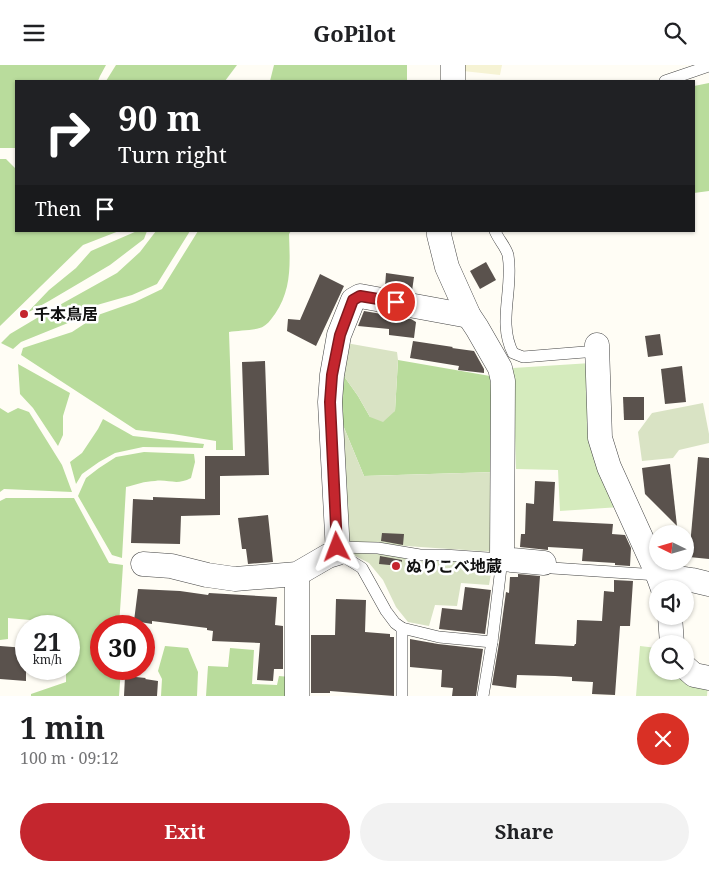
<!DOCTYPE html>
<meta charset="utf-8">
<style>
body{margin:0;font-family:"Noto Serif","Noto Sans JP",serif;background:#f2f2f2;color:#202124;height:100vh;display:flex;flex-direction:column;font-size:19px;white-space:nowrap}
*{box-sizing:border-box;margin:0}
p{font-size:16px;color:#757577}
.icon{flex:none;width:28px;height:28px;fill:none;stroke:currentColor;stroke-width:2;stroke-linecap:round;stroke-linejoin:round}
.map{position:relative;height:631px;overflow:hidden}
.details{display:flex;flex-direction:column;background:#fff;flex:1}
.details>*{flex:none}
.guide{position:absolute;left:15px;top:15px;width:680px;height:152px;border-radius:0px;box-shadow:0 1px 4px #0004;background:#202124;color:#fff;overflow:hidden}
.needle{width:32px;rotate:275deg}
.controls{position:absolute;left:649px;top:460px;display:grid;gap:10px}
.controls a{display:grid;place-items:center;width:45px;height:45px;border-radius:50%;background:#fff;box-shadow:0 1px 4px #0004;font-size:25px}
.speed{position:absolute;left:15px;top:550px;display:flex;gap:10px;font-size:25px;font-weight:700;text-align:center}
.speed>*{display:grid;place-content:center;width:65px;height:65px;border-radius:50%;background:#fff;box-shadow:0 1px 4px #0004;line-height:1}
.speed small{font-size:12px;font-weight:400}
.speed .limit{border:8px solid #d22;background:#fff;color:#111}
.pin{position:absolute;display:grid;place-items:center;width:42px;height:42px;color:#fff;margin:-21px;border:2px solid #fff;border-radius:50%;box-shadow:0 1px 5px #0007}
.me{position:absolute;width:55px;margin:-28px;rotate:357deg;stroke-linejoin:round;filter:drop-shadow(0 0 4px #0008)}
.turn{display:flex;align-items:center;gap:18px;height:105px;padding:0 20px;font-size:22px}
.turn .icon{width:65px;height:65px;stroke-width:2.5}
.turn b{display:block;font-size:35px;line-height:42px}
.then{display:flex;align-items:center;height:48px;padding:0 20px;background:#0003;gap:10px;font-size:19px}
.round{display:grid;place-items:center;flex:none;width:52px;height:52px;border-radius:26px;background:#f2f2f2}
.head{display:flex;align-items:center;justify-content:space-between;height:85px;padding:0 20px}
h1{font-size:30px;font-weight:700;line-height:38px}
.action{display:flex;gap:10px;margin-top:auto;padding:10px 20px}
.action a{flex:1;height:58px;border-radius:30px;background:#c4262e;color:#fff;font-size:20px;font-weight:700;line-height:58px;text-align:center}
.action a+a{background:#f2f2f2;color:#202124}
header{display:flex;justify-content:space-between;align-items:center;height:65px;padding:0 20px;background:#fff;font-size:22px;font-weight:700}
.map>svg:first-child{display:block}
.farmland{fill:#f6f3d4}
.green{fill:#d5ebbd}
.forest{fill:#b9dc9c}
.cemetery{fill:#d9e3c4}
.building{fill:#5a524d}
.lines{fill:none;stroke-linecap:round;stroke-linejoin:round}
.service-casing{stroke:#444;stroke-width:12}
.minor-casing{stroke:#444;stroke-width:25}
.service{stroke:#fff;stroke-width:11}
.minor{stroke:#fff;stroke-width:24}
.route-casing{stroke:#7f191e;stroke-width:12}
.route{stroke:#c4262e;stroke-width:9}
.poi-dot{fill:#c4262e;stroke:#fff;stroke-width:2}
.labels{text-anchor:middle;stroke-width:5;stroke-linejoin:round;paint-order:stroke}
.poi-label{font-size:16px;font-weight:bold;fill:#111;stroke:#fff;text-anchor:start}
</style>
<header><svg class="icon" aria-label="menu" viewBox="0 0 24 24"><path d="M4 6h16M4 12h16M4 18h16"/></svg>GoPilot<svg class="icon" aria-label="search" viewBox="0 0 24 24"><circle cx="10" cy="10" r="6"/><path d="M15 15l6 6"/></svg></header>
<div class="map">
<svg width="709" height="631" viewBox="0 0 709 631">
<rect width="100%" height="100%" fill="#fffdf5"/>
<path class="farmland" d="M463,0H502L500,10L463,6Z"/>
<g class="green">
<path d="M591,298L620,442L560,446L558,405L516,404L513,303Z"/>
<path d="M640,581L657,583L658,606H680L708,618L707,631H636Z"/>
</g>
<g class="forest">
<path d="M0,0H106L100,11L98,16H16V83H0Z"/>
<path d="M116,0H237L225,16H106Z"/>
<path d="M274,0H407V16H270Z"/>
<path d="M709,18V126L694,128V21Z"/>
<path d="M0,94H6L16,104V166H119L83,180L0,261Z"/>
<path d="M137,166H147L144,174L110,200L49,236L27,248L49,225L76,203L91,186Z"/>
<path d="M156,166H190L157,219L132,230L90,242L68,258L21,277L13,284L1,278L10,269L47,247L117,208L140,187Z"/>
<path d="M198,166H291L289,169C290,199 292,224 275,249C272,253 268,259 264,261C257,266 239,265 229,267L233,385H216V376L173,369L136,365L21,290L23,283L72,267L98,250L135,237L162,224Z"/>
<path d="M398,295L490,311L495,407L364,411L338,348L341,307L358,331L370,352L395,346Z"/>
<path d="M18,299L70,328L63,351V370L58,381L33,343L20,329Z"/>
<path d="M0,343L8,348L18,343L29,347L62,400L72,427L4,424L0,427Z"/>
<path d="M103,354L133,371L204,379L203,383L143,382L115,388L99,397L82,409L76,419L70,397L82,388L98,364Z"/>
<path d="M144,387L194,389L195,397L191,413C176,421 169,414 155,416C145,416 135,420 126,422L122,493L112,490L78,431L86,413L99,403L116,392Z"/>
<path d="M6,433H74L109,498L123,500L119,561H101V604H121L119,631H31V629L66,617V604H69V561H51L52,557L8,553V574L0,575V436Z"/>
<path d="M165,581L188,583L198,607L197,631H161L162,614L158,606Z"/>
<path d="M230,583L254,585L252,619L277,620L279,611L290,612L289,631H206L208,601L228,602Z"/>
</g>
<g class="cemetery">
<path d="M346,278L397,287L398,295L395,346L383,357L370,352L358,331L341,307Z"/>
<path d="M703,338L709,369V378L679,385L673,393L642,396L638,367L652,348Z"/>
<path d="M338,348L364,411L495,407L496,487L420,482L343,476Z"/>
<path d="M374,486L411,495L493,497L489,520L461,518L457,541L435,540L429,561L408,557L396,542L383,515L369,498L348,487Z"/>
</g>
<g class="building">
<path d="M486,197L496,215L480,224L470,206Z"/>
<path d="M386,208L414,212L412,226L385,222Z"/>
<path d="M320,209L344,221L316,281L287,266L288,254L300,255Z"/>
<path d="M364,246L411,254L416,257L414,273L389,270V264L358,261Z"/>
<path d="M660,269L663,290L648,292L645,271Z"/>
<path d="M413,276L453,282L452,283L474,286L484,304V308L458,305L459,301L410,293Z"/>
<path d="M265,296L269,410L220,411V450L181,451L180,479L131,478L133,434L153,435V432L205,434V391H245L242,297Z"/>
<path d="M682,301L686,337L665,339L661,304Z"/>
<path d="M623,332H644V355H624Z"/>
<path d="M698,392L709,393V494L689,492Z"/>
<path d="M670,399L677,461L645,429L642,403Z"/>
<path d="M535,416L555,417L553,456L613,459L612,469L625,470L631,483L630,501L615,500V498L582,496L583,484L548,482V485L520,482L521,469H525L526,438L534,439Z"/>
<path d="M268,450L273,497L248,499L246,484H242L238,453Z"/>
<path d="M382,468L404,469L403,480L381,476Z"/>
<path d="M380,491L402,495V497L400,496V501L379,499Z"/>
<path d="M518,509L540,511L535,579L574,581L575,579H576L577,555L602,556L604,526L614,527V515L633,516L630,561H620L615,630L592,629L593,617L572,616V612L555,611L517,610L516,623L492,620L499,578L506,527L509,528L510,512H518Z"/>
<path d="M465,522L491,525L485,569L439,564L442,543L462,545Z"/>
<path d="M138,524L180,526L208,530L209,528L277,532L275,560L283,561V604H274L273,616L257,615L260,578L212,576L213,566L207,565V563L152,556V559L134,556Z"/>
<path d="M336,534L366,535L365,567L390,569V572H394V631L330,626V628H311V570H335Z"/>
<path d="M410,574L438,579L483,584L476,631H452L453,623L441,622L442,605L410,602Z"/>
<path d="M0,581L26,583V616L0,614Z"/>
<path d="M125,611L146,613L145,614L158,616L157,631H124Z"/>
</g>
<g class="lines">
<defs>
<g id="service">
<path d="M665,16L709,1"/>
<path d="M495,166C498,174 506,182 508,190C514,223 497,257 513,288L523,292L597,286"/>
<path d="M337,482L378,483L420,490H444L502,494L492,577L483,631"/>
<path d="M338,488L362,503L386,546L395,558L402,563L439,572L492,577"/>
<path d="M544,498L552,503L658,510"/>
<path d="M402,563V631"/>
</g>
<g id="minor">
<path d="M453,16V0"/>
<path d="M439,166V170L447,202L469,251L477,263L500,303L503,316L502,494L544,498"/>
<path d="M597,280L600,373L609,402L658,510L663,524"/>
<path d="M143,499L171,501L207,510L235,514L297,509L328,491L338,488L330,337L332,310L339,270L353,235L360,231L469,251"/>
<path d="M297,509V631"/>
<path d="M658,510L692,515L709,519"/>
<path d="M670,551L672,579"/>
<path d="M685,602L694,610L709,613"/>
</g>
</defs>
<use href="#service" class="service-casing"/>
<use href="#minor" class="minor-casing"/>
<use href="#service" class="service"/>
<use href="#minor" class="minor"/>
</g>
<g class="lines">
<defs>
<path id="route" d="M337,482L330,337L332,310L340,270L353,235L360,231L396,237"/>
</defs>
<use href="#route" class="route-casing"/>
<use href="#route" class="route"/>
</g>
<g class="poi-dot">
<circle cx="24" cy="249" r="5"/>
<circle cx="396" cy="501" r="5"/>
</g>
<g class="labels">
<g class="poi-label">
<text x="34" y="255">千本鳥居</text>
<text x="406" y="507">ぬりこべ地蔵</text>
</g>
</g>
</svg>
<div class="controls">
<a><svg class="needle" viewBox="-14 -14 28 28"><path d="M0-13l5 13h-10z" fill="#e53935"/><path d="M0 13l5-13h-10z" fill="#757577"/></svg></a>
<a><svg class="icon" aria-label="sound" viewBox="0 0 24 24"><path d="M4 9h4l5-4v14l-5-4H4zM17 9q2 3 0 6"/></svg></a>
<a><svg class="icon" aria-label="search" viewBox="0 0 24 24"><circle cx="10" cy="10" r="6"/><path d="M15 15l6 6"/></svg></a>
</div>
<div class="speed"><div>21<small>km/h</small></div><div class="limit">30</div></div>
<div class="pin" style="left:396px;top:237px;background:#d93025"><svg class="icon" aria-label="arrive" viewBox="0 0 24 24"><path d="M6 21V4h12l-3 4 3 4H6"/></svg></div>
<svg class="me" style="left:337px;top:482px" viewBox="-20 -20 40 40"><path d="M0-17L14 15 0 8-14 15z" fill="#c4262e" stroke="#fff" stroke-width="4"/></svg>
<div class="guide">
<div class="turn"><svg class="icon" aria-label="right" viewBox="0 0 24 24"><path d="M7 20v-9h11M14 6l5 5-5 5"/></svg><div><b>90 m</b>Turn right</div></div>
<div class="then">Then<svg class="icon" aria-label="arrive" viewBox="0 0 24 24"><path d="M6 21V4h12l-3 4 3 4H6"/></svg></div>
</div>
</div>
<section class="details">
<div class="head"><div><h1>1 min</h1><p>100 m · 09:12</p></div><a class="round" style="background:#d93025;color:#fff"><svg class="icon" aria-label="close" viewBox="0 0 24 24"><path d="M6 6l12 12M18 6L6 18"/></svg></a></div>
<div class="action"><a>Exit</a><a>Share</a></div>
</section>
